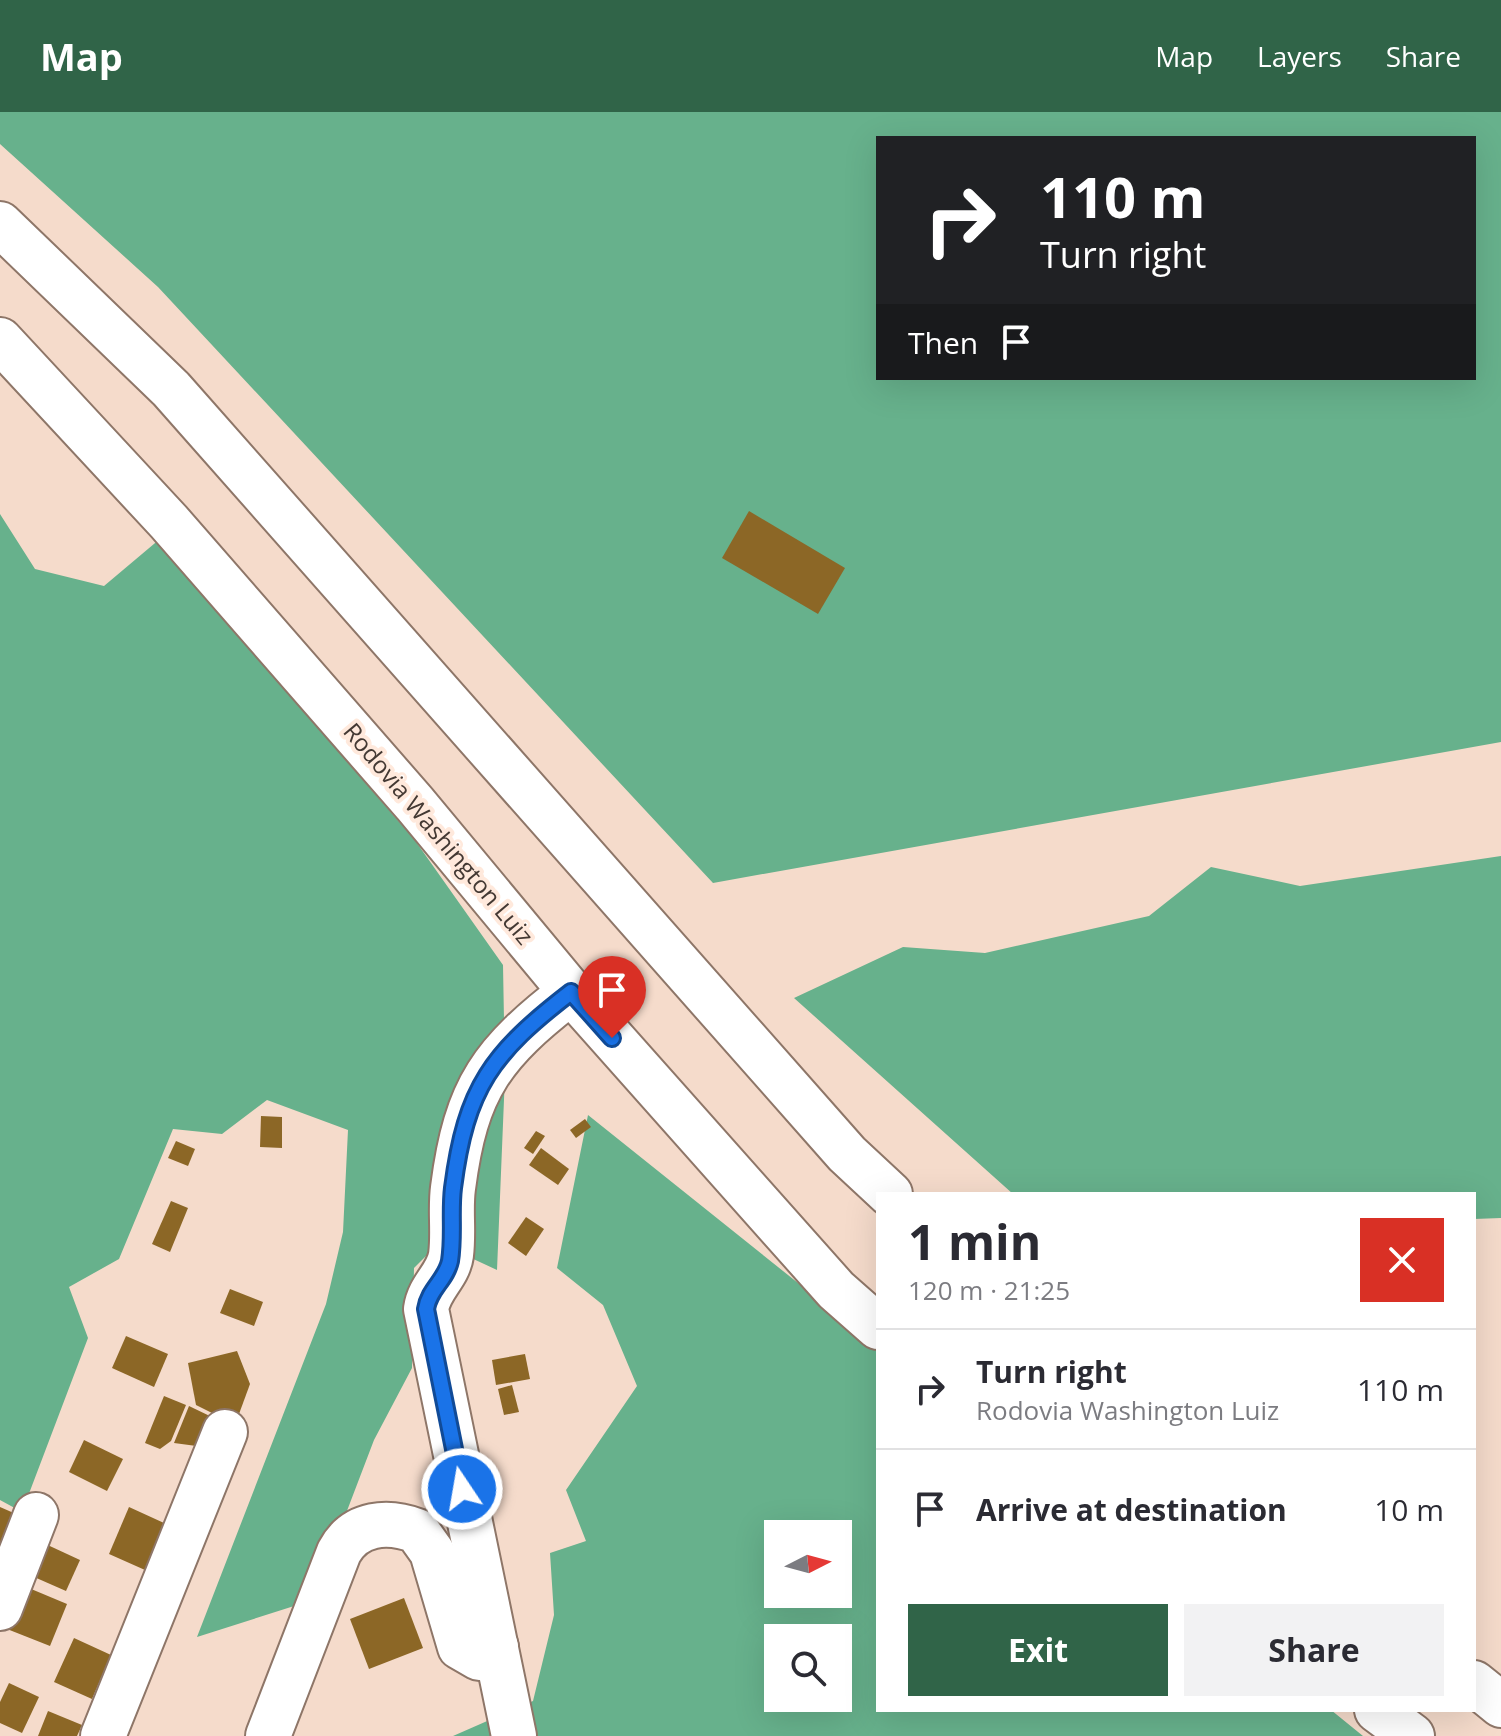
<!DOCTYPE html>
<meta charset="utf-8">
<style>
body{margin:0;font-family:"Open Sans",sans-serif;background:#f2f2f3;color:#2b2b33;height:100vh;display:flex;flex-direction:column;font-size:30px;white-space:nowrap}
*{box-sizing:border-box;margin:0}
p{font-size:26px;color:#7c7c81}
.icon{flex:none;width:44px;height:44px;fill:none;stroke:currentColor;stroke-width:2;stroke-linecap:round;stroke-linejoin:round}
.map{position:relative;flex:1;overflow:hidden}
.panel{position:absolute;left:876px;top:1080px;width:600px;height:520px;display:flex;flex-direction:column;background:#fff;border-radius:0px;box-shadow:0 8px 32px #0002}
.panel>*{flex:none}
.top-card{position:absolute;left:876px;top:24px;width:600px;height:244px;border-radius:0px;box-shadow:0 8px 32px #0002;background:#202124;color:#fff;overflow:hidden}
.needle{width:52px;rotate:84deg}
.buttons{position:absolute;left:764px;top:1408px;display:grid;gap:16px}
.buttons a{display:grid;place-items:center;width:88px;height:88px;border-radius:0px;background:#fff;box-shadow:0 8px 32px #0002;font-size:40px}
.pin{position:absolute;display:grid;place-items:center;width:68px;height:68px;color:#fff;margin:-82px -34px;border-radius:50% 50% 50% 0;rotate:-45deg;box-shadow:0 0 8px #0007}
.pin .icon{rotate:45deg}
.me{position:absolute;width:88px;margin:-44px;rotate:348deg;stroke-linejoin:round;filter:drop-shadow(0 0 6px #0008)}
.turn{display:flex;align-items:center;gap:28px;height:168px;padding:0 32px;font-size:36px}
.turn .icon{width:104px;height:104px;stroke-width:2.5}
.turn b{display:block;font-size:56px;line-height:68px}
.then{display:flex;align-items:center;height:76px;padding:0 32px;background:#0003;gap:16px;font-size:30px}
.round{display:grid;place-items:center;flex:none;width:84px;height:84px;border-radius:0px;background:#f2f2f3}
.overview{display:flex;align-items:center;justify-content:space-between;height:136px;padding:0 32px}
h1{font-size:48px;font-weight:700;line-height:60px}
.primary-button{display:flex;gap:16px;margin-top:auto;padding:16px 32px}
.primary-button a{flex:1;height:92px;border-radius:0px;background:#306448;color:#fff;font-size:32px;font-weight:700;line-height:92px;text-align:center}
.primary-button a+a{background:#f2f2f3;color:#2b2b33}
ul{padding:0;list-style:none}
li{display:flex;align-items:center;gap:24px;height:120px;padding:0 32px;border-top:2px solid #e1e1e2}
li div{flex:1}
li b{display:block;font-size:30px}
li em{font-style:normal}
header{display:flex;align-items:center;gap:48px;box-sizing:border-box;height:112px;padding:0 40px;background:#306448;color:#fff}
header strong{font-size:38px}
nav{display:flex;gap:44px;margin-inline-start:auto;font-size:28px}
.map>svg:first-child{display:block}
.forest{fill:#67b18c;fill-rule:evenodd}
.building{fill:#8c6726}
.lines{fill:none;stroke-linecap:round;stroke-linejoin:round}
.minor-casing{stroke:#8e7668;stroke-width:48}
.highway-casing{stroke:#8e7668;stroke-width:48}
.minor{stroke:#fff;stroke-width:44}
.highway{stroke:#fff;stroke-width:44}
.route-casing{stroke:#114b97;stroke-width:20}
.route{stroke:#1a73e8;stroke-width:14}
.labels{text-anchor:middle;stroke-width:8;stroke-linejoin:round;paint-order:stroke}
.street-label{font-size:24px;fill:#443933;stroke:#ffe9dc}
</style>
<header>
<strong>Map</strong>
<nav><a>Map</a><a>Layers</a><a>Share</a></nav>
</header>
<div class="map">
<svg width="1501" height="1624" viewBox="0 0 1501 1624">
<rect width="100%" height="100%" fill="#f5dbcb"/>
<g class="forest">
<path d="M0,0H1501V630L713,771L158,175L0,32ZM878,26H1474V266H878Z"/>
<path d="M0,402L35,457L104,474L161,426L222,505L414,727L503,853L505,963L497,1158L439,1131L414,1156L412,1256L374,1328L313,1488L197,1525L326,1192L343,1120L348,1018L267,988L222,1022L173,1017L119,1147L69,1175L88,1226L22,1400L0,1388Z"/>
<path d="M1501,744V1106L1474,1107V1082H1013L794,886L903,835L985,841L1149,804L1211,755L1300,774Z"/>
<path d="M588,1003L878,1235V1598H1331L1363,1624H453L533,1589L554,1503L550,1441L586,1429L566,1378L637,1274L603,1193L557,1156ZM778,1422H838V1482H778ZM778,1526H838V1586H778Z"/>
</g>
<g class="building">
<path d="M749,399L845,456L818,502L722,446Z"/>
<path d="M261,1004L282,1005V1036L260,1035Z"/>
<path d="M585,1007L591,1015L576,1026L570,1018Z"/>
<path d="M536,1019L545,1024L533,1042L524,1036Z"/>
<path d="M176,1029L195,1037L188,1054L168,1046Z"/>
<path d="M541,1036L569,1057L558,1073L529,1053Z"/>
<path d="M171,1089L188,1096L170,1140L152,1132Z"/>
<path d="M526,1105L544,1117L526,1144L508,1131Z"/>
<path d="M230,1177L263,1190L254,1214L220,1201Z"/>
<path d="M126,1224L168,1242L154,1275L112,1256Z"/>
<path d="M237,1239L250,1272L239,1302L220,1305L196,1293L188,1251Z"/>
<path d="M525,1242L530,1267L496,1273L492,1248Z"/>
<path d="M512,1273L519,1300L504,1303L498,1277Z"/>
<path d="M164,1284L186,1293L171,1329L160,1337L145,1331Z"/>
<path d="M189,1294L216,1307L204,1335L174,1331Z"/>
<path d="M84,1328L123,1347L107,1379L69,1360Z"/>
<path d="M0,1395L16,1402L0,1439Z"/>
<path d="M129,1395L164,1411L145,1458L109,1442Z"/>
<path d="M39,1429L80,1448L66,1479L25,1461Z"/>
<path d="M24,1474L67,1492L50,1534L7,1517Z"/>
<path d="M404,1486L423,1536L369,1557L350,1507Z"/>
<path d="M74,1526L111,1543L92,1587L54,1570Z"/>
<path d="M9,1571L39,1585L22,1621L0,1611V1590Z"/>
<path d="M48,1599L82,1613L77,1624H38Z"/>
</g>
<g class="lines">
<defs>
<g id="minor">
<path d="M0,1496L36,1403"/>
<path d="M103,1624L225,1320"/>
<path d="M268,1624L339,1440C355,1410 388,1408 417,1419L432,1440L460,1535L479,1546L496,1535"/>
<path d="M514,1624L426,1197C429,1175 448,1164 451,1143C454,1120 450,1098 453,1076C466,975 492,941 571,880"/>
</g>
<g id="highway">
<path d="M0,112L171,277L847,1042L890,1082"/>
<path d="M0,228L169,410L415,692L571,880L836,1178L878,1215"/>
<path d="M1474,1571L1501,1593"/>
<path d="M1377,1598L1412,1624"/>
</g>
</defs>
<use href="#minor" class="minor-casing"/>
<use href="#highway" class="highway-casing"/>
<use href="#minor" class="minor"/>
<use href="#highway" class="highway"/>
</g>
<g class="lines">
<defs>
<path id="route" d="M462,1377L426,1197C429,1177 446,1168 450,1149C454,1124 450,1100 453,1076C466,975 492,941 571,880L612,926"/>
</defs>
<use href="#route" class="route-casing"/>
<use href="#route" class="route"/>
</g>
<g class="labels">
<g class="street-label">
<text transform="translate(438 722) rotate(50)" y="8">Rodovia Washington Luiz</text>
</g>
</g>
</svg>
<div class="buttons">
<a><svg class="needle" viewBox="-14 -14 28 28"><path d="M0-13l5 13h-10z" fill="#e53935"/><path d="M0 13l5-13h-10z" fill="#7c7c81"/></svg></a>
<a><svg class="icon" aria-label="search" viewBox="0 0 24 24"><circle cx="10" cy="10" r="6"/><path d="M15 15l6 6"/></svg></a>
</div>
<div class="pin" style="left:612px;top:926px;background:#d93025"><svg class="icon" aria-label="arrive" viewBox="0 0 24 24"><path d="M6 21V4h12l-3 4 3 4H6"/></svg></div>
<svg class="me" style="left:462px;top:1377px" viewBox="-20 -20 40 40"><circle r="17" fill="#1a73e8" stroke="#fff" stroke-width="3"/><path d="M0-11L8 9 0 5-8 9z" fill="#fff"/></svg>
<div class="top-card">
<div class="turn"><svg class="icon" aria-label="right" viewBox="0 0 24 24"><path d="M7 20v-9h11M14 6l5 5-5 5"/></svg><div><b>110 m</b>Turn right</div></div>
<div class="then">Then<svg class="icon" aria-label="arrive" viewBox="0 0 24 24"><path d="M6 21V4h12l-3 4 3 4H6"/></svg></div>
</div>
<section class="panel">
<div class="overview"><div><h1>1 min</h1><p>120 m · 21:25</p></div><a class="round" style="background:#d93025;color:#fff"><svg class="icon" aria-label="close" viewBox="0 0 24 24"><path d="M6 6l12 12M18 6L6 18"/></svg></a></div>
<ul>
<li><svg class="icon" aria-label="right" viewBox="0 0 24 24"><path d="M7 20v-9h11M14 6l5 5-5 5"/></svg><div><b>Turn right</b><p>Rodovia Washington Luiz</p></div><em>110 m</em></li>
<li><svg class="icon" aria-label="arrive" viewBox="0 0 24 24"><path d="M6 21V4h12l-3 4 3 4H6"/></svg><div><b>Arrive at destination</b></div><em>10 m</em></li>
</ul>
<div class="primary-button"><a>Exit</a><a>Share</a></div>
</section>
</div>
